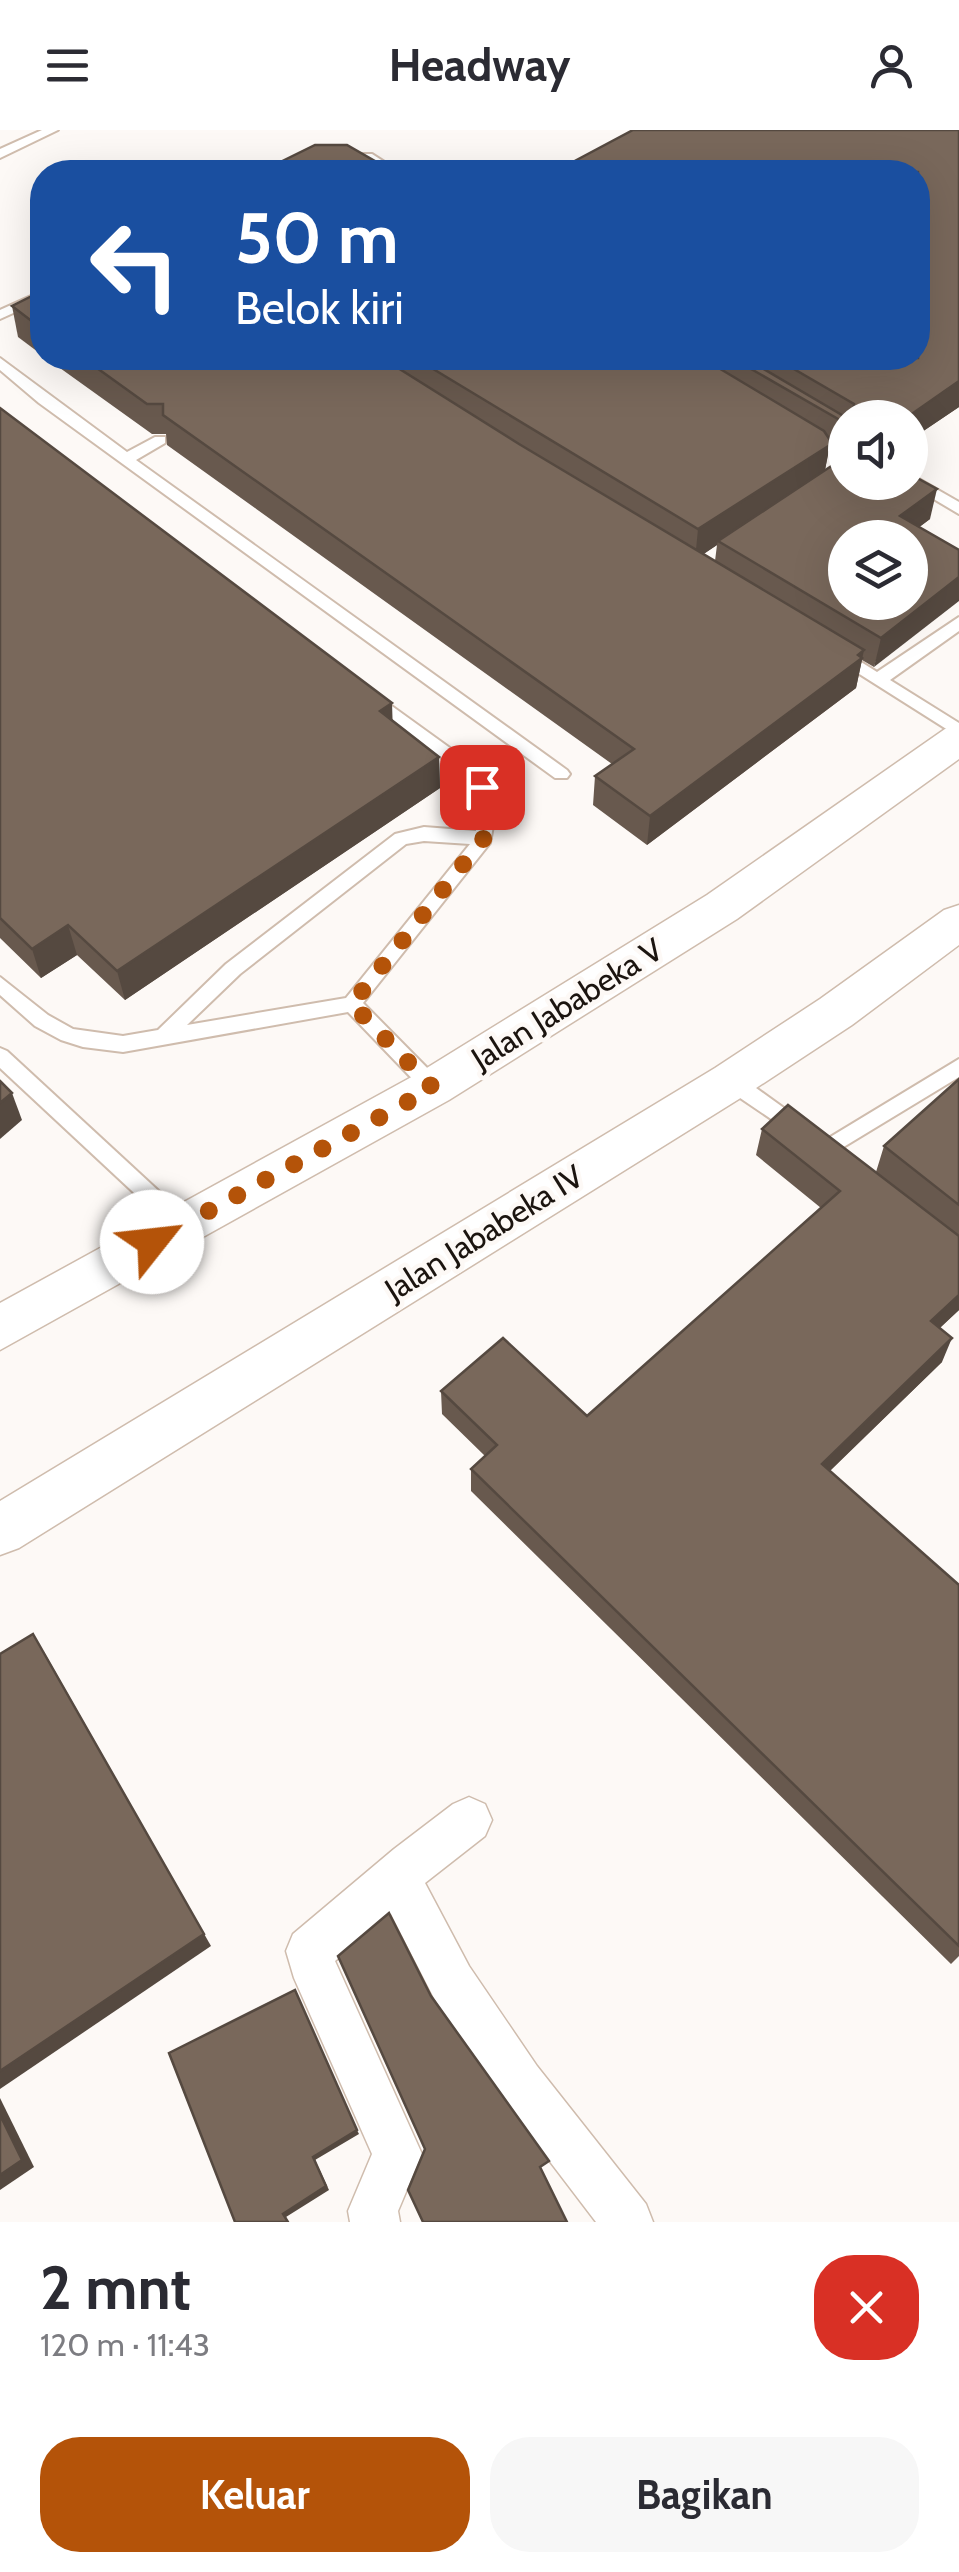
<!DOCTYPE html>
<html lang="id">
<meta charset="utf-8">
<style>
body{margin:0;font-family:Cabin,sans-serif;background:#f7f7f7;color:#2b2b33;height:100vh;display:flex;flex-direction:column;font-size:38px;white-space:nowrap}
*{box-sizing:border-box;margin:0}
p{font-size:32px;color:#7c7c81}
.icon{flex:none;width:55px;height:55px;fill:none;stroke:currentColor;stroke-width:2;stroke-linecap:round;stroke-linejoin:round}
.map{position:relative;height:2092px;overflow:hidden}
.side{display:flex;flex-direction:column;background:#fff;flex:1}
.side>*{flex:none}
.guide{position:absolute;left:30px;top:30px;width:900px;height:210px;border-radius:40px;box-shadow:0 10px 40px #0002;background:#1a4fa0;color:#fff;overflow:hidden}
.fabs{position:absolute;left:828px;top:270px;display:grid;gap:20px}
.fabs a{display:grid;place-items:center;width:100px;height:100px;border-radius:50%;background:#fff;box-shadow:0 10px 40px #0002;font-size:50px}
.pin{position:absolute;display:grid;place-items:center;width:85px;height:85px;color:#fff;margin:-42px;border-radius:20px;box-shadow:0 5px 15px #0006}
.me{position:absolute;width:110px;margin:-55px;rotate:61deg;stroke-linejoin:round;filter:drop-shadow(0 0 8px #0008)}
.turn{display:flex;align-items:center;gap:35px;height:210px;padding:0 40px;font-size:45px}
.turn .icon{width:130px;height:130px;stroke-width:2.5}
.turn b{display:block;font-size:70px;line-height:85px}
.round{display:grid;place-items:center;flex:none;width:105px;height:105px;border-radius:40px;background:#f7f7f7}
.overview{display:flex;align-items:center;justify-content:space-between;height:170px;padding:0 40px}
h1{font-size:60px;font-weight:800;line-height:75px}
.action{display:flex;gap:20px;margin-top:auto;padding:20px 40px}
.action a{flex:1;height:115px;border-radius:40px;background:#b45309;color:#fff;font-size:40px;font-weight:800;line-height:115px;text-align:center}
.action a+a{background:#f7f7f7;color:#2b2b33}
header{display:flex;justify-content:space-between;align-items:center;height:130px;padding:0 40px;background:#fff;font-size:45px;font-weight:800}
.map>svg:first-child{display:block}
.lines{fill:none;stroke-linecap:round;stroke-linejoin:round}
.service-casing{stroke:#cfbcad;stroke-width:4}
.minor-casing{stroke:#cfbcad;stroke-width:3}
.tertiary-casing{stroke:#cfbcad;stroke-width:3}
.service{fill:#fff;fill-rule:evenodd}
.minor{fill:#fff;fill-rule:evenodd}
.tertiary{fill:#fff;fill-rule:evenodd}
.wall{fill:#68594e;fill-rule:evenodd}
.shaded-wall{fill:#554940}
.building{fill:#79685b;stroke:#554940;stroke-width:2.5;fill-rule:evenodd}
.route{stroke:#b45309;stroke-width:18;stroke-dasharray:0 32.4}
.labels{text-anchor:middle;stroke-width:9;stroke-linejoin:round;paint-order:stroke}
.street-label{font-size:32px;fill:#1b140f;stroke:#fdf9f6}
</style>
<header><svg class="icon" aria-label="menu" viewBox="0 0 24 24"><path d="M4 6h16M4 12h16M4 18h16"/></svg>Headway<svg class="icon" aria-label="person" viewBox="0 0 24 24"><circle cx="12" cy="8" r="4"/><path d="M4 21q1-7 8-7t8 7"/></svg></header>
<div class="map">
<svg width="959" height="2092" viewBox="0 0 959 2092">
<rect width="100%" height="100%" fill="#fdf9f6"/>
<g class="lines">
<defs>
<g id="service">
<path d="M42,0H58L0,28V19Z"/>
<path d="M362,24H372L400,42H384L362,30Z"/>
<path d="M42,161V170L0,189V180Z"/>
<path d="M0,228L127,322L155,307H165V313L136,330L567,640L570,644L567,648H555L39,273L0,240Z"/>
<path d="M910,344L959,372V384L905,352H910Z"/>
<path d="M959,487V501L890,550L959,593V607L831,526L833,522H845L877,542Z"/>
<path d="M371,561L479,639L493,667L494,690L490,713L363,873L440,951L443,957L440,963H426L348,882L123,922L83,917L61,910L35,896L0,865V847L48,885L73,899L123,906L158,900L226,834L395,704L424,697L476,701L477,674L467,647L365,571L363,567ZM424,711L470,714L346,868L187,895L240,844L406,714Z"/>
<path d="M0,918L7,921L189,1089L192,1095L189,1101L182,1104L175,1101L0,938Z"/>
<path d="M959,929V947L827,1027L724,957L721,951L724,945H738L827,1009Z"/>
</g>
<path id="minor" d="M469,1667L485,1674L492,1690L485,1706L425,1753L469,1836L537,1936L646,2074L653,2092H596L503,1970L435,1870L391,1784L335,1831L422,2024L398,2081L400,2092H350L348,2081L372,2024L294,1848L286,1821L293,1804L394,1719L453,1674Z"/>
<g id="tertiary">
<path d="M959,595V629L737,789L449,970L0,1220V1173L417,944L707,765L945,599Z"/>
<path d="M959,775V815L852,895L747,964L19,1418L0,1425V1371L715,938L820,869L944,780Z"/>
</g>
</defs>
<use href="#service" class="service-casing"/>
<use href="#minor" class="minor-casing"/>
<use href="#tertiary" class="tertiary-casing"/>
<use href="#service" class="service"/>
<use href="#minor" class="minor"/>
<use href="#tertiary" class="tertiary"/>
</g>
<g class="wall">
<path d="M959,0V277L910,310V288H845V352L930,389L919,397L874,537L862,530L856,558L647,715L593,675L595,646L612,634L167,315L166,304H152L46,228H918ZM829,318L841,329L825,340ZM717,415L715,431L703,424Z"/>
<path d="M42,161V225L18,207L12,176Z"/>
<path d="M0,278L392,573V591L439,627L440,658L125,870L77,825L41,848L0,808Z"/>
<path d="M959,949V1180L940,1198L942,1232L830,1341L959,1455V1826L951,1834L471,1361V1339L485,1326L442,1284L441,1261L587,1286L821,1078L756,1025L762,999L876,1042L884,1016Z"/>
</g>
<g class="shaded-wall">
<path d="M959,251V277L910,310V288H906Z"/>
<path d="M830,315L824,345L718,411L717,415L695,430L698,399Z"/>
<path d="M937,359L930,389L905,408L900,386Z"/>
<path d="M959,447V471L874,537L881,508Z"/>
<path d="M864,520L856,558L647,715L650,686Z"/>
<path d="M392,573L393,604L380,581Z"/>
<path d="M439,627L440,658L125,870L117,841Z"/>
<path d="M68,795L77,825L41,848L32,819Z"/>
<path d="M12,963L22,990L0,1009V973Z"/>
<path d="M959,1165V1180L921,1215L931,1191Z"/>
<path d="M952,1208L942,1232L814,1356L822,1334Z"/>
<path d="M44,1522L211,1816L0,1959V1941Z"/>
<path d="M0,1968L34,2037L0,2060Z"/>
<path d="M357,2000L359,2004L315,2030L329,2060L286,2087L288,2092L283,2084L313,2027Z"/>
</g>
<g class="building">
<path d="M633,0H959V251L906,288H854V274L775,228H918V42H554Z"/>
<path d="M315,15H347L394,42H260Z"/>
<path d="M42,161V199L12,176Z"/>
<path d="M83,228H382L519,314L864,520L858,525L862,528L650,686L595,646L634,619L163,285V274H147Z"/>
<path d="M415,228H702L824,301L830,310V315L698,399Z"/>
<path d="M732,228H745L847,288H845V297L838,289Z"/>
<path d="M0,278L392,573L380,581L439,627L117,841L68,795L32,819L0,788Z"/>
<path d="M845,327V352H910V344L937,359L900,386L959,420V447L881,508L718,411ZM845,408H910V472H845Z"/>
<path d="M959,949V1075L884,1016Z"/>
<path d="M0,951L12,963L0,973Z"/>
<path d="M788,975L959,1106V1165L931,1191L952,1208L822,1334L959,1455V1816L471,1339L497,1315L441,1261L503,1208L587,1286L840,1061L762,999Z"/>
<path d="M33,1504L204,1804L0,1941V1524Z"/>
<path d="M389,1783L431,1866L549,2031L540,2037L567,2092H423L408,2060L425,2019L338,1826Z"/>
<path d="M295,1860L357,2000L313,2027L326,2056L283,2084L288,2092H235L169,1923Z"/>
<path d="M0,1985L22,2030L0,2045Z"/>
</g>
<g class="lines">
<path class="route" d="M152,1112L433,958L352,874L484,708L487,679L482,657"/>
</g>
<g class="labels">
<g class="street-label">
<text transform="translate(567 874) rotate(-32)" y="11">Jalan Jababeka V</text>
<text transform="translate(484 1103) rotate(-32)" y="11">Jalan Jababeka IV</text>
</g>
</g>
</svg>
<div class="fabs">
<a><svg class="icon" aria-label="sound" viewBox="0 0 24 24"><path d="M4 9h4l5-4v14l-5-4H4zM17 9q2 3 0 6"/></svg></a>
<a><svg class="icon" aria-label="layers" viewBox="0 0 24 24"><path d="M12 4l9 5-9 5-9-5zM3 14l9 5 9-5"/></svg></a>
</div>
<div class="pin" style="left:482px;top:657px;background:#d93025"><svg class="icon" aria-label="arrive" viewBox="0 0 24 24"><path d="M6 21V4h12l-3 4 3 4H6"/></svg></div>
<svg class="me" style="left:152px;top:1112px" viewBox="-20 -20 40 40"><circle r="19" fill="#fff"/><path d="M0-13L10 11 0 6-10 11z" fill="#b45309"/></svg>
<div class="guide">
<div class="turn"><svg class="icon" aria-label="left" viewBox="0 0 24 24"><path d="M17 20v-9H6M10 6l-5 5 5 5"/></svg><div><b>50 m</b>Belok kiri</div></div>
</div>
</div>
<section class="side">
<div class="overview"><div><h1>2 mnt</h1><p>120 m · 11:43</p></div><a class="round" style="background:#d93025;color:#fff"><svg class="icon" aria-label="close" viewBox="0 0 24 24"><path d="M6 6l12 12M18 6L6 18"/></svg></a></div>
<div class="action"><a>Keluar</a><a>Bagikan</a></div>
</section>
